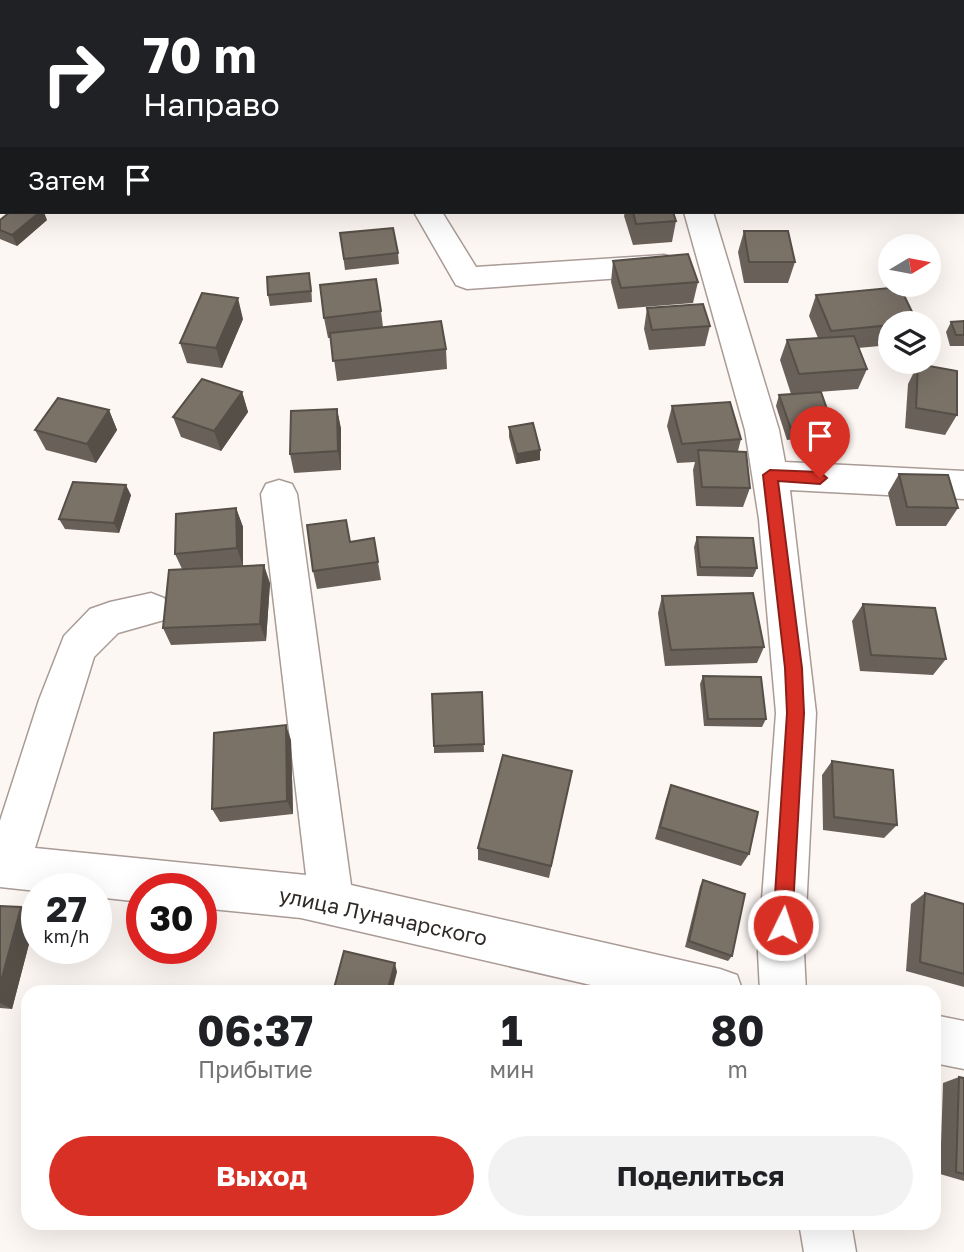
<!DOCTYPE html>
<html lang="ru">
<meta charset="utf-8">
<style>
body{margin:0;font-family:"Golos Text",sans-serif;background:#f2f2f2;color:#202124;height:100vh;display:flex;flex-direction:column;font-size:26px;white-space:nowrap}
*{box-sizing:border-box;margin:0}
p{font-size:23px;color:#757577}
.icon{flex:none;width:38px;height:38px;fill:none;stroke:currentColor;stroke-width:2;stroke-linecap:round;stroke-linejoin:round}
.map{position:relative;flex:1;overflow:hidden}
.side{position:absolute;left:21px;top:985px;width:920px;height:245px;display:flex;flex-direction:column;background:#fff;border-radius:21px;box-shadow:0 7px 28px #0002}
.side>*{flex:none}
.top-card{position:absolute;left:0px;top:0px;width:964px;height:214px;box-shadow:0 7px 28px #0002;background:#202124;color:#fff;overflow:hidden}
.needle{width:46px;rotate:80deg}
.buttons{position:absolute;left:878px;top:234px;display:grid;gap:14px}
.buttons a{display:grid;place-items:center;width:63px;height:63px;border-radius:50%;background:#fff;box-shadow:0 7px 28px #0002;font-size:35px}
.speed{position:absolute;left:21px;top:873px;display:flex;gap:14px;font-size:35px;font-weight:700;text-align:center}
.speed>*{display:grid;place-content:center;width:91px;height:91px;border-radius:50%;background:#fff;box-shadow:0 7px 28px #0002;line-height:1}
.speed small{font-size:18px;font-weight:400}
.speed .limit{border:10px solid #d22;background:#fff;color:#111}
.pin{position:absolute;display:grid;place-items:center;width:60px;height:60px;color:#fff;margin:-72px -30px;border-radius:50% 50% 50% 0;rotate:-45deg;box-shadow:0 0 7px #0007}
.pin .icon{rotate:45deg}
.me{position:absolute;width:77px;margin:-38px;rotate:4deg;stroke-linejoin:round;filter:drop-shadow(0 0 5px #0008)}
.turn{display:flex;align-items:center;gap:24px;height:147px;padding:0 28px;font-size:32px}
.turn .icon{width:91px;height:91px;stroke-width:2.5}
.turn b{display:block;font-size:49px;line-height:60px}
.then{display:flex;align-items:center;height:66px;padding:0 28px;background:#0003;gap:14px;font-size:26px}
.eta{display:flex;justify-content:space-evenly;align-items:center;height:119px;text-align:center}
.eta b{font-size:42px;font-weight:700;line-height:49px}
.button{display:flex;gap:14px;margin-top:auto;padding:14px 28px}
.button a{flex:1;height:80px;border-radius:42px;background:#d93025;color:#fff;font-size:28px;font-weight:700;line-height:80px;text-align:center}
.button a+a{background:#f2f2f2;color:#202124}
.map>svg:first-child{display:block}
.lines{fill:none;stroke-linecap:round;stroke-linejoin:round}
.minor-casing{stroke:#a99b95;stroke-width:3}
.minor{fill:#fff;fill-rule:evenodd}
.wall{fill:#696159}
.shaded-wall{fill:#554f48}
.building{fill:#7a7167;stroke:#554f48;stroke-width:2}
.route{fill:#d93025;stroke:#8d1f18;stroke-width:2}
.labels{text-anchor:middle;stroke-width:7;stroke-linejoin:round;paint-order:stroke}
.street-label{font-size:21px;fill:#302a27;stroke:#fff}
</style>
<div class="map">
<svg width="964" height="1252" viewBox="0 0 964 1252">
<rect width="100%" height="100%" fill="#fdf7f4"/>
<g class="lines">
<defs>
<g id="minor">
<path d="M181,0H209L210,2H182Z"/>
<path d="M618,0H642L643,2H619Z"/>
<path d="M414,212H442L476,267L664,255L675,258L679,265L675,272L664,275L467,289L456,285Z"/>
<path d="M684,212H713L779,430L785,462L964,471V499L790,490L816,713L804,952L806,992H760L758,952L776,713L759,519L745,430Z"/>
<path d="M279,480L292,484L297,494L351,885L720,969L737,975L743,992H621L301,918L201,908V889H142V902L96,897V889H37V891L0,887V821L39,700L64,636L90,609L110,602L151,593L164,598L170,609L164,620L118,633L94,657L35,848L306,875L261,494L266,484Z"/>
<path d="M934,1015L964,1021V1069L934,1063Z"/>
<path d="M799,1223H851L856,1252H804Z"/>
</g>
</defs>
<use href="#minor" class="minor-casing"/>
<use href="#minor" class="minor"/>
</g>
<g class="wall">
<rect x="240" y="0" width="50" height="2"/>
<path d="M332,0H356L357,2H332Z"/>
<path d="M543,0H598V2H544Z"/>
<rect x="664" y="0" width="64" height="2"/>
<path d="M964,52V105H963L962,53Z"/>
<path d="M625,212H673L676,221L672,242L633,245L624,216Z"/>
<path d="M0,220H47L17,246L0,239Z"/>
<path d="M744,231L795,262L788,283H744L738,252Z"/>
<path d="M340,233L398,253L399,264L345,270Z"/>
<path d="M613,261L698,282L693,303L618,309L611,282Z"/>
<path d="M311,284L312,302L270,306L268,295Z"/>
<path d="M816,295L917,322L916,324H891V345L858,348L867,369L858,389L791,394L780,360L787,340L818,338L809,316Z"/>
<path d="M647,308L710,326L705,346L649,350L644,329Z"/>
<path d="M381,311L383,327L446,349L447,369L337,381L331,338H328L324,318Z"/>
<path d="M243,319L222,368L187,363L180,343Z"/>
<path d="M964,321V346H950L946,332L951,322Z"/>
<path d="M918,364L957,415L945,435L905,428L908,384Z"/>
<path d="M242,392L248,412L221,451L181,437L173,417Z"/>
<path d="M779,395L833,426L829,436L787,440L776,406Z"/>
<path d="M672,406L741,439L738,451L750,488L743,507L696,506L693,470L695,462L677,463L667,426Z"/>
<path d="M337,409L341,429V470L294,473L290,454Z"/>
<path d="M109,410L117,430L96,463L46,450L35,430Z"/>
<path d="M509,427L540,460L516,464L509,437Z"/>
<path d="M899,474L958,508L946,526H896L888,493Z"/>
<path d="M131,495L119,533L65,529L59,519Z"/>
<path d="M236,508L243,527V566L228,567L270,583L266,641L171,645L163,628L182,569L175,554Z"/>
<path d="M697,537L757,568L753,577L697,576L694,547Z"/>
<path d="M374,538L381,580L317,589L313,571L350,542Z"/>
<path d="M662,596L764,647L757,663L665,666L658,613Z"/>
<path d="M863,604L946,659L933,675L860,671L852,621Z"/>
<path d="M703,676L766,719L762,727L704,726L700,684Z"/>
<path d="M482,692L484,752L434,753V746Z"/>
<path d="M291,740L293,814L220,822L212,809Z"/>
<path d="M832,761L897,825L884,838L823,830L822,775Z"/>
<path d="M569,785L549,878L478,860V848Z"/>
<path d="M671,785L749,854L741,866L655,839L666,799Z"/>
<path d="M703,880L732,956L728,961L685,947L700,886Z"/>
<path d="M925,893L964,904V987L906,971L911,904Z"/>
<path d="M0,906L21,907L36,917L12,1009L0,1008Z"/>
<path d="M959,1077L964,1078V1181L940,1174L943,1083Z"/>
</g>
<g class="shaded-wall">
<path d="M106,0H138V2H103Z"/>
<path d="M40,212H44L47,220L17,246L12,235Z"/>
<path d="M238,298L243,319L222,368L216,348Z"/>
<path d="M242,392L248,412L221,451L214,431Z"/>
<path d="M337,409L341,429V470L338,451Z"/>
<path d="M109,410L117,430L96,463L87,444Z"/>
<path d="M540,450V460L516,464L517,454Z"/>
<path d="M126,485L131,495L119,533L114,523Z"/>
<path d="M236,508L243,527V566L237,548Z"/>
<path d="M264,565L270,583L266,641L260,624Z"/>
<path d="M286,725L291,740L293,814L287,801Z"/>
<path d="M21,907L36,917L12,1009L0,1003V985Z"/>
<path d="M395,963L397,972L392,992H387Z"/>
</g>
<g class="building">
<path d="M82,0H106L103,2H87Z"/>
<path d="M674,0H705L675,2Z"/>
<path d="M910,0H942L944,2L898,1Z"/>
<path d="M964,52V74L962,72V53Z"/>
<path d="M10,212H40L12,235L0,230V220Z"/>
<path d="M633,212H673L676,221L636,224Z"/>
<path d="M393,228L398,253L344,259L340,233Z"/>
<path d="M744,231H788L795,262H749Z"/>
<path d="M688,254L698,282L621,288L613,261Z"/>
<path d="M309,273L311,291L268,295L267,277Z"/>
<path d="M376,279L381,311L324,318L320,285Z"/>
<path d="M900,287L917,322L891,324V325L831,331L816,295Z"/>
<path d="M202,293L238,298L216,348L180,343Z"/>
<path d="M703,304L710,326L652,330L647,308Z"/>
<path d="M441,321L446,349L333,361L330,333Z"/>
<path d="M964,321V335H956L951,322Z"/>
<path d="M854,336L867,369L799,374L787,340Z"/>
<path d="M918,364L957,371V415L916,408Z"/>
<path d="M202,379L242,392L214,431L173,417Z"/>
<path d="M821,392L833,426L791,429L779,395Z"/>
<path d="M58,398L109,410L87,444L35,430Z"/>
<path d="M730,402L741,439L682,444L672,406Z"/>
<path d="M337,409L338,451L290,454L291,411Z"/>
<path d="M533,423L540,450L517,454L509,427Z"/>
<path d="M698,450L746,452L750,488L702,487Z"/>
<path d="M899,474L948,475L958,508L907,507Z"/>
<path d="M73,482L126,485L114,523L59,519Z"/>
<path d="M236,508L237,548L175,554L176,514Z"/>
<path d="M346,520L350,542L374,538L378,562L313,571L307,525Z"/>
<path d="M697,537L753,538L757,568L700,567Z"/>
<path d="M264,565L260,624L163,628L169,570Z"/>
<path d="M753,593L764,647L671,650L662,596Z"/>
<path d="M863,604L935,608L946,659L871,655Z"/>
<path d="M703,676L761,677L766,719H708Z"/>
<path d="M482,692L484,744L434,746L432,694Z"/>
<path d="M286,725L287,801L212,809L214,733Z"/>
<path d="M503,755L572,771L551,866L478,848Z"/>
<path d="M832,761L893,770L897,825L834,817Z"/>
<path d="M671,785L758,812L749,854L660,827Z"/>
<path d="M703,880L745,894L732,956L689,941Z"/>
<path d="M925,893L964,904V974L920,962Z"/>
<path d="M0,906L21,907L0,985Z"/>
<path d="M344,951L395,963L387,992H333Z"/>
<path d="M959,1077L964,1078V1174L956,1172Z"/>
</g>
<path class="route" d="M770,470L820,472L827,478L820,484L778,481L802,668L804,713L792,925L789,931L783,934L776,931L773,925L787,713L785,668L763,475Z"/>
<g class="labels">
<g class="street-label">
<text transform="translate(383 917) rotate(12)" y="7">улица Луначарского</text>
</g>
</g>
</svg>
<div class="buttons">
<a><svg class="needle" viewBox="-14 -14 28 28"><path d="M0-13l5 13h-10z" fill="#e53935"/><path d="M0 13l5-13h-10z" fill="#757577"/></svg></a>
<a><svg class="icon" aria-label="layers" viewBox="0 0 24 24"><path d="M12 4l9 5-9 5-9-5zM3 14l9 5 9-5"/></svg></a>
</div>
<div class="speed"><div>27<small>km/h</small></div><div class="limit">30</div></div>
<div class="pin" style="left:820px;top:478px;background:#d93025"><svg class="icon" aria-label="arrive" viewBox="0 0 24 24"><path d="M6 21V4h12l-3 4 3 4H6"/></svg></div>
<svg class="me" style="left:783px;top:925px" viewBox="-20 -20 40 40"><circle r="17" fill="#d93025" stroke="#fff" stroke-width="3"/><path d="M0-11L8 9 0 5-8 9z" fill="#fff"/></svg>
<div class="top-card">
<div class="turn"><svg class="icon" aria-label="right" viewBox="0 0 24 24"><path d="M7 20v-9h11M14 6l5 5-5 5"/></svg><div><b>70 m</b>Направо</div></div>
<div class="then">Затем<svg class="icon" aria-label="arrive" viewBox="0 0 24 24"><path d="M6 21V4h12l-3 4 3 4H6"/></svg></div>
</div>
<section class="side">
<div class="eta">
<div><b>06:37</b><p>Прибытие</p></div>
<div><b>1</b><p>мин</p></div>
<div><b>80</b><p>m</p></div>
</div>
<div class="button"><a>Выход</a><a>Поделиться</a></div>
</section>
</div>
